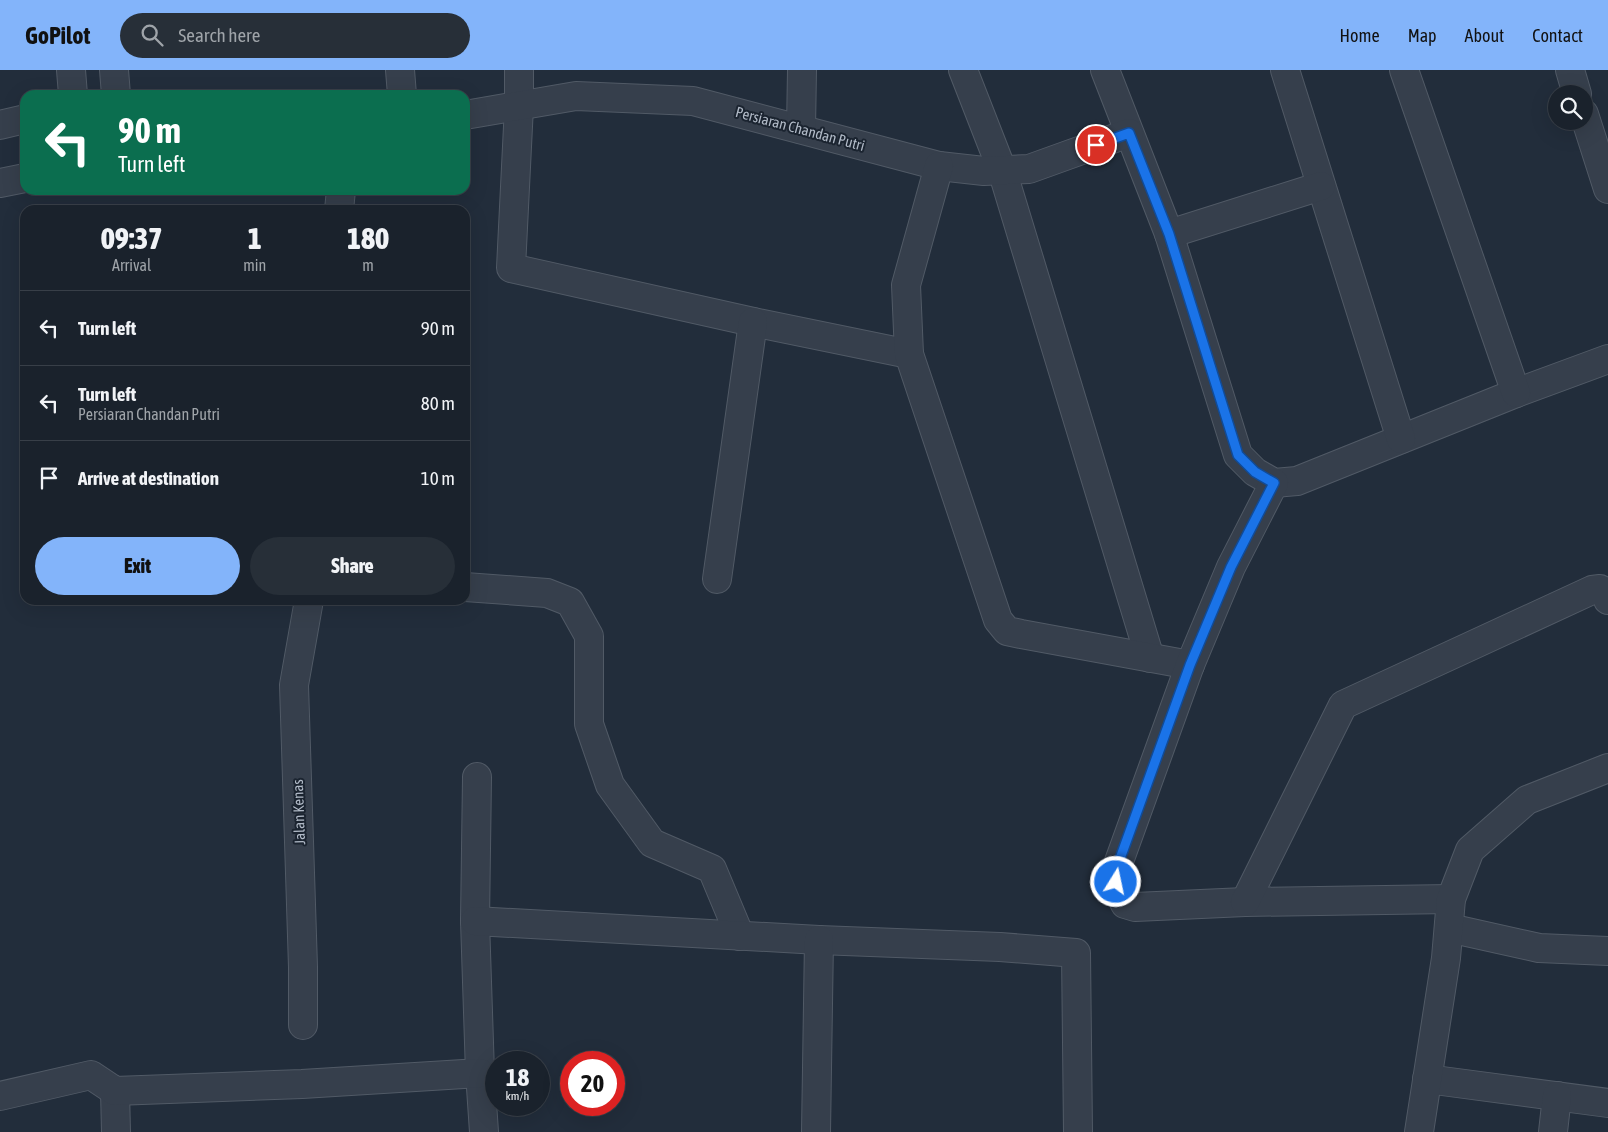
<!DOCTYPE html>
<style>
body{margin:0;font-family:"Asap Condensed",sans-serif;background:#272f38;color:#f1f3f6;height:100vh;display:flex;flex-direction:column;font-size:19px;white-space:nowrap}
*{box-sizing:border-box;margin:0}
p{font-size:16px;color:#9fa4a9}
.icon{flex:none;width:28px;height:28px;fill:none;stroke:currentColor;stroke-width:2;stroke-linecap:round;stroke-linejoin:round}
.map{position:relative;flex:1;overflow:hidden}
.panel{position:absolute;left:20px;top:135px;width:450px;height:400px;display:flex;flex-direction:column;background:#1a222c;border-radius:15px;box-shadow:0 5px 20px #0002,0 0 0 1px #383f48}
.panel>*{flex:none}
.banner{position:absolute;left:20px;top:20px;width:450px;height:105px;border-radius:15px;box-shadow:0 5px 20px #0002,0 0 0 1px #383f48;background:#0b6e4f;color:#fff;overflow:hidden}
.fabs{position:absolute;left:1548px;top:15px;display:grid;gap:10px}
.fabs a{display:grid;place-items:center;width:45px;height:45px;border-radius:50%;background:#1a222c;box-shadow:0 5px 20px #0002,0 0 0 1px #383f48;font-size:25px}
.speed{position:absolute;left:485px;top:981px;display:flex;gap:10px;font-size:25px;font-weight:700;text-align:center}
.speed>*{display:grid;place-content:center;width:65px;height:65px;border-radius:50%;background:#1a222c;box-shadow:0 5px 20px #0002,0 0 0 1px #383f48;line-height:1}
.speed small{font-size:12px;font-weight:400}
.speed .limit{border:8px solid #d22;background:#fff;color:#111}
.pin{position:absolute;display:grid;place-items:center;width:42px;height:42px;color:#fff;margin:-21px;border:2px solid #fff;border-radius:50%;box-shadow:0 1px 5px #0007}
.me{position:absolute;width:55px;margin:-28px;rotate:10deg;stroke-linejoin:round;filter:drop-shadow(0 0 4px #0008)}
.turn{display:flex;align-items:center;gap:18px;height:105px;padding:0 15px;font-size:22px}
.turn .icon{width:65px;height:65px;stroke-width:2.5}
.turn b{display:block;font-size:35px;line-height:42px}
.eta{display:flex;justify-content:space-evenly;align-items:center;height:85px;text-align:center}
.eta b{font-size:30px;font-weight:800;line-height:35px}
.button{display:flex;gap:10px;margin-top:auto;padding:10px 15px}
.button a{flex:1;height:58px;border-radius:30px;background:#83b4fa;color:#111;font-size:20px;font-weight:800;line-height:58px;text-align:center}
.button a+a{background:#272f38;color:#f1f3f6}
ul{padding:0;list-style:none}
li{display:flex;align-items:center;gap:15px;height:75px;padding:0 15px;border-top:1px solid #383f48}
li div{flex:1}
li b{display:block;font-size:19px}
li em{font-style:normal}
header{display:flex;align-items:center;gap:30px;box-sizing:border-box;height:70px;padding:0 25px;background:#83b4fa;color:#111}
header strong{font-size:24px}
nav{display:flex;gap:28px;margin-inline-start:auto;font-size:18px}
.search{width:350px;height:45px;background:#272f38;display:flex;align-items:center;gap:12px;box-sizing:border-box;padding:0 18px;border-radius:28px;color:#9fa4a9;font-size:19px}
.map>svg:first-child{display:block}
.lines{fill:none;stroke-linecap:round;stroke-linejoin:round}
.minor-casing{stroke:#515a66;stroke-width:30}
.minor{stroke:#363f4c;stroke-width:28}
.route-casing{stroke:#114b97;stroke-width:12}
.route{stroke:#1a73e8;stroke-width:9}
.labels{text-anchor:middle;stroke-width:4;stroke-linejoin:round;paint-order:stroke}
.street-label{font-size:15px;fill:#b1bac7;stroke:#1b2430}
</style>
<header>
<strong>GoPilot</strong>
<div class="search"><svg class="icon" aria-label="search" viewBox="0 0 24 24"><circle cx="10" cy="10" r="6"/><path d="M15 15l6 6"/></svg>Search here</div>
<nav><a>Home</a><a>Map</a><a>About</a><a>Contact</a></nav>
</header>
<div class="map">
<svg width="1608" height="1062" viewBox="0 0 1608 1062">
<rect width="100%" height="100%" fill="#222d3b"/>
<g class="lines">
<defs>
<g id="minor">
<path d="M71,0L73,25"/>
<path d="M114,0L116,25"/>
<path d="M400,0L402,25"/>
<path d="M519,0V36L511,198L753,252L909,284"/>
<path d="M963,0L1002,100L1150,588"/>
<path d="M1105,0L1169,164L1238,385L1255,402L1274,413L1297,411L1516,323L1608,289"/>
<path d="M1285,0L1401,369"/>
<path d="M1404,0L1516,323"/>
<path d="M1570,0L1577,24"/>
<path d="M1584,44L1608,119"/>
<path d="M465,45L576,26L693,31L939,96L984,101L1029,99L1129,63"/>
<path d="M0,55L25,49"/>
<path d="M801,59L802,0"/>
<path d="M939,96L906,215L909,284L998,550L1007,561L1021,564L1190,595"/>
<path d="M0,113L25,108"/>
<path d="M339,140L341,120"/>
<path d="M1169,164L1321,116"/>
<path d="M1274,413L1231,497L1190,595L1117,797C1116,812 1118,821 1125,834L1135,837L1245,832L1451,829"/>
<path d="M717,509L753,252"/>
<path d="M465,517L547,523L570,532L589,566V654L610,715L652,773L712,799L740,866"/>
<path d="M477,707L475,851L480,1003L484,1062"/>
<path d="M1245,832L1343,635L1592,520L1600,519L1606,524L1608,530"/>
<path d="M475,851L819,870L1000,877L1076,883L1078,1062"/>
<path d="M1449,858L1539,878L1608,881"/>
<path d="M303,955V897L294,615L309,530"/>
<path d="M1427,1009L1608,1033"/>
<path d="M115,1021L116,1062"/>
<path d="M0,1026L91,1005L115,1021L302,1014L480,1003"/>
<path d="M816,1062L819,870"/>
<path d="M1419,1062L1446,888L1451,829L1470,780L1527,730L1608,698"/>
<path d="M1553,1062L1557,1026"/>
</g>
</defs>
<use href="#minor" class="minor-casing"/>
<use href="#minor" class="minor"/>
</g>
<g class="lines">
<defs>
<path id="route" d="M1096,75L1129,63L1169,164L1238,385L1255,402L1274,413L1231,497L1190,595L1117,797L1116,812"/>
</defs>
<use href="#route" class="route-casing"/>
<use href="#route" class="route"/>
</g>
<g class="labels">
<g class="street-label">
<text transform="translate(800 59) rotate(15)" y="5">Persiaran Chandan Putri</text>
<text transform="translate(299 742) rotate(-92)" y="5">Jalan Kenas</text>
</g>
</g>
</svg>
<div class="fabs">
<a><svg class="icon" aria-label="search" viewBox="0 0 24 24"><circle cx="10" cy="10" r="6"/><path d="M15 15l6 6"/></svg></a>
</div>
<div class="speed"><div>18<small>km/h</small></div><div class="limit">20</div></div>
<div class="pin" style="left:1096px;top:75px;background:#d93025"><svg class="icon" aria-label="arrive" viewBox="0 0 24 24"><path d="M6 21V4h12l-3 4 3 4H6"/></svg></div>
<svg class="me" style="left:1116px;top:812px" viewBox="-20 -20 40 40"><circle r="17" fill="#1a73e8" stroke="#fff" stroke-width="3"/><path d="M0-11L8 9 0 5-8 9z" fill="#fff"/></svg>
<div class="banner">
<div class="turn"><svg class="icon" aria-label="left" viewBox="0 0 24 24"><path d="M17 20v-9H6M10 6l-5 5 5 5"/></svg><div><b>90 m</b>Turn left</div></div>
</div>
<section class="panel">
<div class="eta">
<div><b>09:37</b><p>Arrival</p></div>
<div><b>1</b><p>min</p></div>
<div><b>180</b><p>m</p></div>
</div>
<ul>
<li><svg class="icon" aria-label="left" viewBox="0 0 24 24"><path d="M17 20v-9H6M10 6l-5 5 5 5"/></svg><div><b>Turn left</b></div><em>90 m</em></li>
<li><svg class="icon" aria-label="left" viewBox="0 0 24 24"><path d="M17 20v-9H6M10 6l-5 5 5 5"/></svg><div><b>Turn left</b><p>Persiaran Chandan Putri</p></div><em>80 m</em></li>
<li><svg class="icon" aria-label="arrive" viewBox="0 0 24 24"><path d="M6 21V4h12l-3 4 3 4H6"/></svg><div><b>Arrive at destination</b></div><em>10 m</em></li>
</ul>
<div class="button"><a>Exit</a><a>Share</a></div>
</section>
</div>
